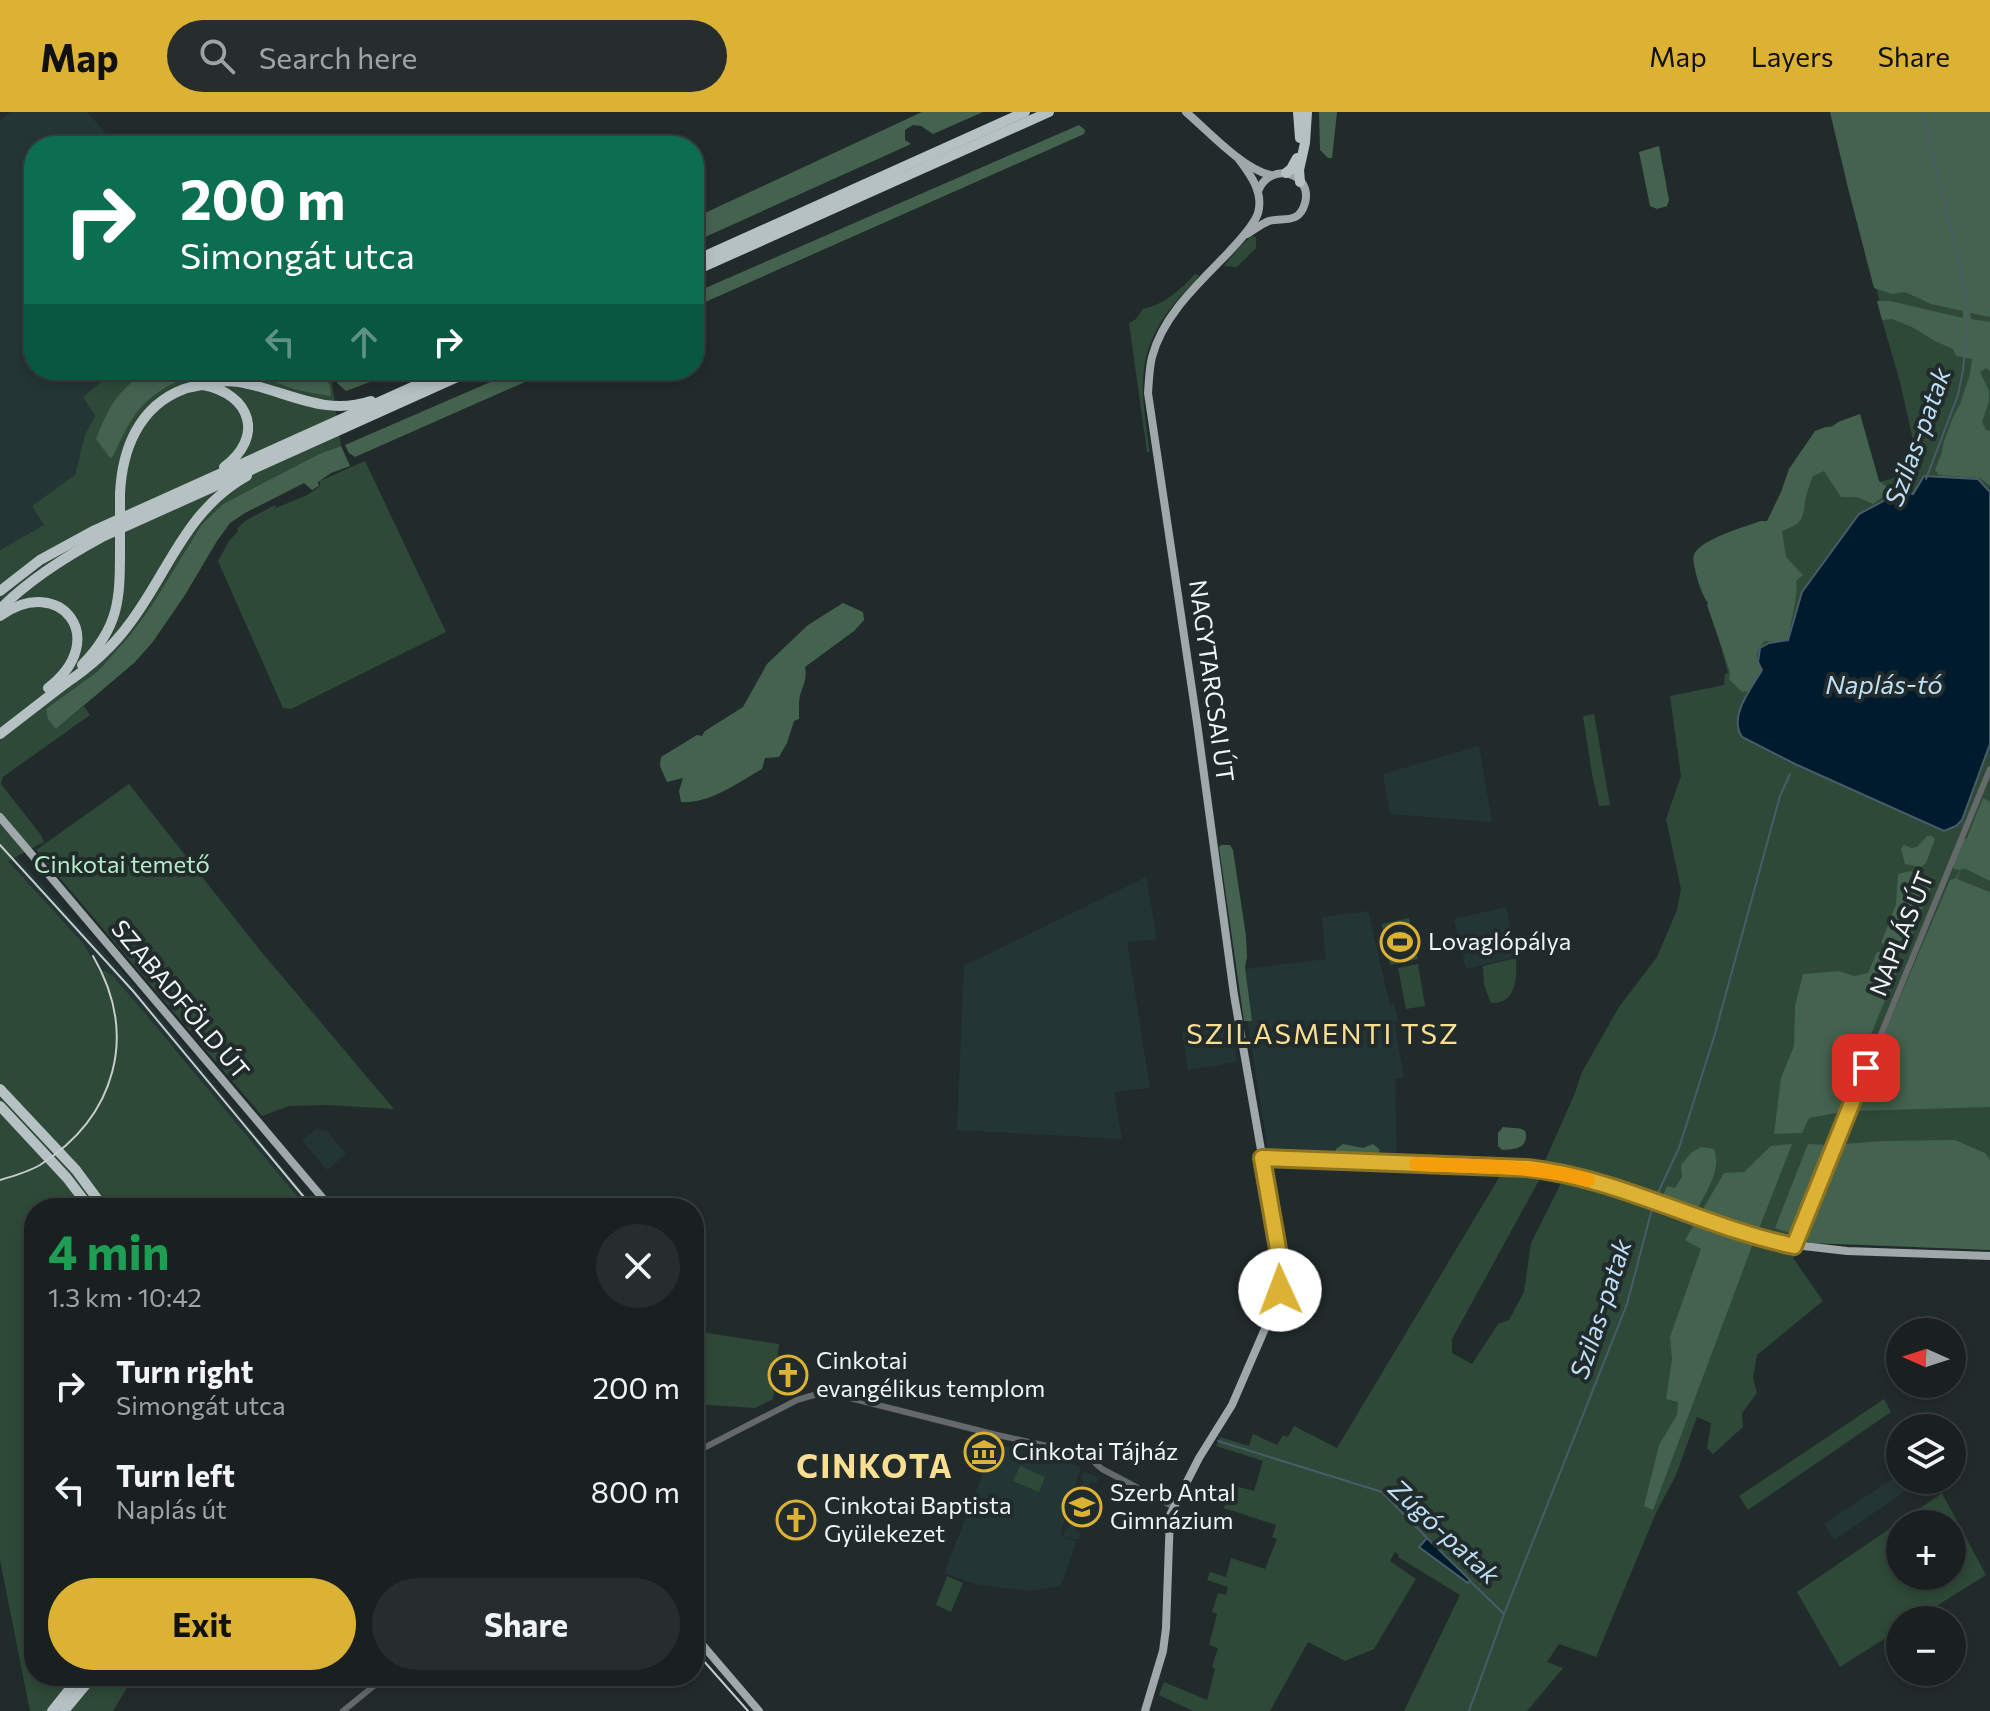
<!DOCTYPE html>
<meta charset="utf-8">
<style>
body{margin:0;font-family:Commissioner,sans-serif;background:#272d2d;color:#f1f3f6;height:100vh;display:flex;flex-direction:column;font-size:30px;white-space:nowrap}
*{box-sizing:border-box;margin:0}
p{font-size:26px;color:#9fa3a5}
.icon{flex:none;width:44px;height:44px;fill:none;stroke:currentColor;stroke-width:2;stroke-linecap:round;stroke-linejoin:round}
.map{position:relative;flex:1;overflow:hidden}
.details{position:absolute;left:24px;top:1086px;width:680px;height:488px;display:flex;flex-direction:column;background:#1a2020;border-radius:32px;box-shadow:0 4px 12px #0003,0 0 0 2px #383e3e}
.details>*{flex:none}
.guide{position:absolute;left:24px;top:24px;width:680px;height:244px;border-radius:32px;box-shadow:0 4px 12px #0003,0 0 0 2px #383e3e;background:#0b6e4f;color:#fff;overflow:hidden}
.needle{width:52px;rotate:273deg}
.controls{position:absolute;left:1886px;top:1206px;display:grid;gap:16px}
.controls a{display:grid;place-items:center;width:80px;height:80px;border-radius:50%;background:#1a2020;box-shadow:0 4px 12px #0003,0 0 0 2px #383e3e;font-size:40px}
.pin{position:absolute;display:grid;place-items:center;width:68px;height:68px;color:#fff;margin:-34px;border-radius:16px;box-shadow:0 4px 12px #0006}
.me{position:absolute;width:88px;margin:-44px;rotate:358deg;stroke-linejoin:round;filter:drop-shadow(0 0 6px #0008)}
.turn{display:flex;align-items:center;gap:28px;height:168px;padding:0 24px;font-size:36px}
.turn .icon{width:104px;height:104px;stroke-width:2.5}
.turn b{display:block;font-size:56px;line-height:68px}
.lanes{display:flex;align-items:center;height:76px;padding:0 24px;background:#0003;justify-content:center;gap:40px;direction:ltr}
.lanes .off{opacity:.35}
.round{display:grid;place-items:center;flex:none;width:84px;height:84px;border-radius:42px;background:#272d2d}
.summary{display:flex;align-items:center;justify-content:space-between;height:136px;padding:0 24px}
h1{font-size:48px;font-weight:700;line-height:60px;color:#1e9e55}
.action{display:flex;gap:16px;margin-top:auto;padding:16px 24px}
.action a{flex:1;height:92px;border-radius:48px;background:#dbb233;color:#111;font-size:32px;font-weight:700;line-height:92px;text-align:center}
.action a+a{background:#272d2d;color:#f1f3f6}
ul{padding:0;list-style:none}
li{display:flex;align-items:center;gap:24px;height:104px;padding:0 24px}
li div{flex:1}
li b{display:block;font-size:30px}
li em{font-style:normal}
header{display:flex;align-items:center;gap:48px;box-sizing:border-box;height:112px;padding:0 40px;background:#dbb233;color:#111}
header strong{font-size:38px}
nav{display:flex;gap:44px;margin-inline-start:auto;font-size:28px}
.search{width:560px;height:72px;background:#272d2d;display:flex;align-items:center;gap:20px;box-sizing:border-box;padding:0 28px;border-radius:44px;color:#9fa3a5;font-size:30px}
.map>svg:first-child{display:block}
.built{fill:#243535}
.green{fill:#2e4937;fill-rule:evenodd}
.forest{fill:#44634e}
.water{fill:#001b2d;stroke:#485c69;stroke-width:2}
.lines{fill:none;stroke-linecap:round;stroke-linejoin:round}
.stream{stroke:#485c69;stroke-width:2}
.minor{stroke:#65696a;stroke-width:6}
.major{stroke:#9fa8aa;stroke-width:8}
.highway{stroke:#b6c1c4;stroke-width:10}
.tram{stroke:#c6cccc;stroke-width:2}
.highway-bridge{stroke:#b6c1c4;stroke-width:10}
.route-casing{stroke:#8e7421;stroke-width:20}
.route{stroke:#dbb233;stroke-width:14}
.slow{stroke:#f59e0b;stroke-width:14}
.labels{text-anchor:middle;stroke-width:8;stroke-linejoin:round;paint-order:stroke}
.street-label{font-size:24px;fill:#f0f5f5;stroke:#222b2b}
.park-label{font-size:24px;fill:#b4edc5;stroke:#222b2b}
.poi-label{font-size:24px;fill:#f0f5f5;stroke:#222b2b;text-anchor:start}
.water-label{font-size:26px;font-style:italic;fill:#bedef6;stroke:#222b2b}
.quarter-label{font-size:28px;letter-spacing:2px;fill:#fade92;stroke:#222b2b}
.district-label{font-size:32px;font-weight:bold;letter-spacing:2px;fill:#fade92;stroke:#222b2b}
</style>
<header>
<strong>Map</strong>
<div class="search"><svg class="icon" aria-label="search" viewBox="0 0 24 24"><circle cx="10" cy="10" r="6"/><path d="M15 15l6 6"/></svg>Search here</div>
<nav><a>Map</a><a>Layers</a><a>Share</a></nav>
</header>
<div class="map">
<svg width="1990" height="1599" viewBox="0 0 1990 1599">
<rect width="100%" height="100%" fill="#222b2b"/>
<g class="built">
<path d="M11,0H87L117,34H34V258H115L83,285L95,304L85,322L75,363L33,394L44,413L0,438V8Z"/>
<path d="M1479,634L1492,710L1390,702L1383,662Z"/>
<path d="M0,726L132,871L316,1096H307L220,993L182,943L100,860L83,831L0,740Z"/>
<path d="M1146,765L1157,827L1127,830L1150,976L1114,980L1122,1027L957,1018L964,854Z"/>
<path d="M1506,795L1516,845L1466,857L1454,807Z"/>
<path d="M1368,799L1390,893L1394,892L1398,909L1394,910L1404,965L1395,967L1397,1048L1268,1037L1239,858L1326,847L1322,805Z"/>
<path d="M1231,912L1237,950L1188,958L1182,920Z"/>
<path d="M316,1017L326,1018L346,1042L327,1058L302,1028Z"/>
<path d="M995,1331L1081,1355L1060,1422L1063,1424L1066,1417H1068L1083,1369L1081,1367L1083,1360L1099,1365L1096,1372L1090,1370L1088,1384H1086L1084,1388L1091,1390L1087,1403L1080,1401L1079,1411H1077L1075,1418L1081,1421L1078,1428L1066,1425L1076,1430L1061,1474L1030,1479L975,1472L944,1461Z"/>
<path d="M1900,1362V1368H1922L1834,1428L1824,1412Z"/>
</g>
<g class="green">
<path d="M1832,0H1990V1137L1809,1131H1813L1793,1146L1823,1189L1757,1243L1753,1266L1757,1281L1742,1301L1743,1315L1713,1342L1707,1336L1711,1311L1697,1305L1676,1363L1656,1401L1596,1545L1559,1532L1547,1550L1563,1556L1527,1599H1404L1460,1483L1398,1445L1399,1443L1395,1440L1390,1449L1416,1467L1374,1537L1345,1549L1308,1530L1270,1599H1193L1159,1583L1164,1570L1207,1588L1215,1557L1212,1555L1218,1536L1209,1533L1217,1502L1212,1500L1218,1481L1226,1483L1228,1475L1207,1468L1210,1460L1226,1465L1231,1446L1265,1457L1277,1427L1272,1425L1276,1413L1224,1396L1231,1373L1254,1379L1263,1349L1216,1334L1220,1325L1249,1334L1253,1322L1277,1333L1283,1323L1288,1325L1294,1314L1337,1336L1503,1059L1543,1061L1452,1227V1241L1472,1252L1498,1212L1509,1208L1524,1180L1531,1131L1564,1065L1596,1074L1595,1079L1644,1094L1648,1084L1564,1059L1562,1056L1544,1051L1575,981L1581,962L1619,895L1657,845L1677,798L1681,777L1666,707L1681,664L1670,584L1724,573L1725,562L1728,561L1710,493L1694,442L1772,408L1815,320L1860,303L1879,370C1897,367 1915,356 1915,337L1900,270L1882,208L1884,207ZM1758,1119L1653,1397L1749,1133Z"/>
<path d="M1252,124L1256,125V136L1237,155L1224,154L1239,135Z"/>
<path d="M1195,162L1199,164C1191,174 1182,182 1174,192C1133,242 1142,281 1150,340H1147L1129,211L1136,207L1143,197C1165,192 1180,178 1195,162Z"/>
<path d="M115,258H294L323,261L332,270L341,334L319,342L223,392L202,412L152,493L131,522L98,559L46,597L56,617L84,594L90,603L3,665L1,672L41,723L44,730L8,749L83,831L100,860L105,859L112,863C178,939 241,1018 307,1096H34V1564H134L113,1599H30L0,1448V438L44,413L32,394L75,363L85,322L95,304L83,285Z"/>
<path d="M365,349L446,520L291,597L283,596L218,449L229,429L238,419L237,417L245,409L275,393L276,396C291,389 308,385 320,374V369Z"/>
<path d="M1594,602L1610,693L1599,694L1592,662L1583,604Z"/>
<path d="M129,672L259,837L394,997L327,993L289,994L262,1004L36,738Z"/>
<path d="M1409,806L1418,847L1390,853L1382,812Z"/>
<path d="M1516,846C1517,865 1517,892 1491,891L1484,873L1483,854Z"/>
<path d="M1418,852L1425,894L1406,897L1398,856Z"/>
<path d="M694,1219L779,1232L773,1287L755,1296L694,1292Z"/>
<path d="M1884,1287L1891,1300L1748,1398L1739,1384Z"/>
<path d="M1020,1354L1045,1365L1039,1380L1013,1369Z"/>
<path d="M1942,1381L1986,1463L1914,1508H1900V1517L1840,1555L1797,1480ZM1952,1412V1464H1900V1412Z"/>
<path d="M947,1464L963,1471L951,1500L936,1493Z"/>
</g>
<g class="forest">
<path d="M922,0H983L933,22L921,14L913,13L905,18V28L911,32L694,130V106Z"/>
<path d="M1319,0H1337L1332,46H1328L1320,38Z"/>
<path d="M1830,0H1990V205L1970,201L1971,207L1990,210V259L1986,256L1980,260L1989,279V289L1982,310L1986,318L1990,319V374L1980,366L1939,363L1935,358L1942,340L1943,332L1953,305L1960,292L1970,262L1972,247L1956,244L1953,237L1933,228L1912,215L1892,207L1882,208L1877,189H1890L1963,206V199L1931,192L1905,180L1892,182L1874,176L1848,76Z"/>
<path d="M1079,13L1085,18L1084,22L694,195V181Z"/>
<path d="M1659,34L1669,88L1667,94L1657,97L1650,94L1639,40Z"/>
<path d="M146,258H291L322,262L330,273L331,284C319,282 306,280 294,277C281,273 268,266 254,263C215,253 174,264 145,291C130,305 122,326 113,344L110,346L96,327C110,292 117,281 146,258Z"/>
<path d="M364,258H402L346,279L337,271V262Z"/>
<path d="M518,258H552L355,345L349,341L345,333Z"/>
<path d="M1860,302L1879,369L1888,376L1884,384L1873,392L1857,385H1841L1824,359L1813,364C1810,372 1806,382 1805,390C1803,410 1800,412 1782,419L1786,445L1803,463L1796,469C1799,481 1790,513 1788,528L1779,530L1765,529C1755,537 1755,548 1762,558L1749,579L1742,580L1729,567L1730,560L1707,493L1708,491C1702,483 1699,472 1696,462C1695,456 1692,448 1694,443C1698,428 1747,414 1761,409H1767L1781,380L1789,357L1815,319L1826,315H1832L1838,310Z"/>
<path d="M341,334L350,354L331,361L318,370L319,374L312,378L304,371L245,401L230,411L217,429L185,483L152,531L134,551L56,617L48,607L46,597L98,559L131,522L152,493L202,412L223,392L319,342Z"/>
<path d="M843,491L863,500L864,508L854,519L805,555C808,572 800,575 799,591C799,597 799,602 799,607L794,609L787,631L779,645L765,646L762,657C738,671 709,692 681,690L679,679L683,666L667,670L660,654L661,645L697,623L702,624L705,619L743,595L767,552L808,513Z"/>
<path d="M1983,686L1990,690V769L1966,757H1961L1957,767L1990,780V995L1856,999L1853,995L1950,768L1956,766L1960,758L1954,757L1953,754C1958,745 1957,731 1967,726Z"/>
<path d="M1927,724H1932L1935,727L1926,751L1921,755L1905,752L1901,737L1904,733L1911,736L1917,735Z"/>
<path d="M1221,733H1230L1233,738L1246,824L1247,845L1245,856L1252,909H1244L1219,735Z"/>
<path d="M1910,759L1935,766L1906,836L1881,831L1896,792L1898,762Z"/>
<path d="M1877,840L1888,841L1902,846L1840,999L1836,1001L1809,1006L1802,1021L1774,1022L1781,966L1794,934L1795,894L1803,862L1839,859L1854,864L1868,861Z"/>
<path d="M1503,1015C1509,1016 1521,1015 1525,1019C1526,1021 1526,1023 1526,1026C1524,1038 1511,1037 1502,1038L1498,1034V1021Z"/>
<path d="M1955,1028L1985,1041L1990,1048V1138L1813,1131L1807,1129L1804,1123V1118L1843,1032L1884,1029Z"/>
<path d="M1343,1032L1363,1036L1373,1032L1380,1038L1376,1046L1336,1043V1037Z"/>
<path d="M1792,1032L1753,1132L1653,1398L1644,1394L1659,1333L1677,1303L1678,1290L1666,1287L1672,1247L1670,1225L1701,1137L1685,1128L1724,1061L1744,1060L1771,1034Z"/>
<path d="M1808,1032L1826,1033L1790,1121L1775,1116Z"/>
<path d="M1701,1035L1714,1037C1722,1058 1706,1080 1697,1098L1662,1086L1667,1074L1675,1076L1682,1065L1681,1053L1691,1041Z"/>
</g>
<g class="water">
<path d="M1924,364L1978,367L1990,380V632L1962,708L1956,714L1944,719L1795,652L1742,625C1728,604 1751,577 1762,558L1758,550L1760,536L1769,531L1788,528L1802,480L1859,402L1902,379L1913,382Z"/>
<path d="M1427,1426L1470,1468L1468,1471L1419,1435Z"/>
</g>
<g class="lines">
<g class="stream">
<path d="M1922,0L1961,159L1968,204L1963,258L1958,283L1926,367"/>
<path d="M1655,1087L1679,1036L1714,925L1780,684L1790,662"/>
<path d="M1218,1329L1382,1380L1426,1425"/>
<path d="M1470,1469L1503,1501"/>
<path d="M1469,1599L1504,1502L1627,1192L1653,1093"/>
</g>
<g class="minor">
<path d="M1794,1134L1990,657"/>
<path d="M694,1341L797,1288L814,1283H838L993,1322L1089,1343L1096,1352L1102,1357L1174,1395"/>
<path d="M343,1599L386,1564"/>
</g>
<g class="major">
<path d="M1186,0C1209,20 1242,56 1270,63"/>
<path d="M1247,122C1254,118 1261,112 1269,109C1283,105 1299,113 1305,91C1313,61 1271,48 1258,79"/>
<path d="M0,705L331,1096"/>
<path d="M1262,1046L1527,1056L1569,1062L1597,1070L1786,1132L1847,1139L1990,1144"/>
<path d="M694,1523L759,1599"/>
<path d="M1145,1599L1163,1539L1166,1516L1170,1403L1199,1346L1232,1293L1270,1205L1282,1170L1278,1135L1234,883L1197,611L1148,281C1149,269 1149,257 1152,245C1163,203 1199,171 1228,141C1237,131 1254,114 1258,101C1264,80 1250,62 1238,46"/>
</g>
<g class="highway">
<path d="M1298,0L1300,26"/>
<path d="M1286,61L1291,57L1297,46"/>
<path d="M1300,70L1299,58L1305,31L1307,0"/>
<path d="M694,149L1025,0"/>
<path d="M694,159L1049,0"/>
<path d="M203,273C251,282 265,325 224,355"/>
<path d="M120,382C122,337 139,294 184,277C190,275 196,274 202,273C215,269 225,268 239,270C286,278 322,305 371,289"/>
<path d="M0,479L40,448L95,418L450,258"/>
<path d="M0,497C30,467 65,445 102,425L473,258"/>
<path d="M0,504C60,461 112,527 48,576"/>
<path d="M82,553C119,515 120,488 120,438"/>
<path d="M63,573C89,556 112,536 130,511C169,459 186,398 247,364"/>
<path d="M0,622L66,571"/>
<path d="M0,977L76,1058L104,1096"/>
<path d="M0,994L67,1066L90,1096"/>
<path d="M52,1599L80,1564"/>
<path d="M64,1599L93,1564"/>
</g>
<g class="tram">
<path d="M0,733L133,879L313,1096"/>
<path d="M0,1068C14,1064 28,1060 40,1053C116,1004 139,923 93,844"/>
<path d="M694,1538L748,1599"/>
</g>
<path class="highway-bridge" d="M120,382V438"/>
</g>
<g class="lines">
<defs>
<path id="route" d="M1280,1178L1282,1160L1262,1046L1527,1056C1619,1066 1703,1115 1794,1134L1866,956"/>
</defs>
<use href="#route" class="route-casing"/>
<use href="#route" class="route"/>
<path class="slow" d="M1416,1052C1474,1055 1532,1052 1588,1068"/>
</g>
<defs>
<symbol id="stadium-ring" viewBox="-11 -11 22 22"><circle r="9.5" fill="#222b2b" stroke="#dbb233" stroke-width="1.5"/><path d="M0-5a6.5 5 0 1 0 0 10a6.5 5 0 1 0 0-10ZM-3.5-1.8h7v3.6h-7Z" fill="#dbb233"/></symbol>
<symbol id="church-ring" viewBox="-11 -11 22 22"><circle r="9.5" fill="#222b2b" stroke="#dbb233" stroke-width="1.5"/><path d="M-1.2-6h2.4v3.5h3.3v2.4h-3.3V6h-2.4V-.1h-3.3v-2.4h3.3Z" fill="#dbb233"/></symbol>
<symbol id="museum-ring" viewBox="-11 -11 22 22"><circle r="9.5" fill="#222b2b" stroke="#dbb233" stroke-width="1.5"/><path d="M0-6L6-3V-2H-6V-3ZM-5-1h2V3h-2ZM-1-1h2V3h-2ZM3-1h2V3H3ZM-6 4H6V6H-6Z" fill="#dbb233"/></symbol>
<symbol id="school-ring" viewBox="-11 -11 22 22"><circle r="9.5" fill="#222b2b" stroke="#dbb233" stroke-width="1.5"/><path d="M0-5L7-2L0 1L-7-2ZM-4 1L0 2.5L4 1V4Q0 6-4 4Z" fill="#dbb233"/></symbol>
</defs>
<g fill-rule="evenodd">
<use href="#stadium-ring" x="1378" y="808" width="44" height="44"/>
<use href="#church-ring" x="766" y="1241" width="44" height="44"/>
<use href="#museum-ring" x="962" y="1318" width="44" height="44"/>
<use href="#school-ring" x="1060" y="1373" width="44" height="44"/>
<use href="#church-ring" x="774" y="1386" width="44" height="44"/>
</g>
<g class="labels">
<g class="street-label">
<text transform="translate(1211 569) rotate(82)" y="8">NAGYTARCSAI ÚT</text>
<text transform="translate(1902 822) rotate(-68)" y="8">NAPLÁS ÚT</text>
<text transform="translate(180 888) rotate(50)" y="8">SZABADFÖLD ÚT</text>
</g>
<g class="park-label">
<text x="122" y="761">Cinkotai temető</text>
</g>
<g class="poi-label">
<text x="1428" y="838">Lovaglópálya</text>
<text x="816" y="1257">Cinkotai<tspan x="816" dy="28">evangélikus templom</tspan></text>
<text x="1012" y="1348">Cinkotai Tájház</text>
<text x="1110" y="1389">Szerb Antal<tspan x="1110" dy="28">Gimnázium</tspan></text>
<text x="824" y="1402">Cinkotai Baptista<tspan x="824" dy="28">Gyülekezet</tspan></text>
</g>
<g class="water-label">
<text transform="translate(1918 325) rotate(-70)" y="9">Szilas-patak</text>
<text x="1884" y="582">Naplás-tó</text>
<text transform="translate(1601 1197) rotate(-72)" y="9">Szilas-patak</text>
<text transform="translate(1444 1420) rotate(43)" y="9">Zúgó-patak</text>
</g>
<g class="quarter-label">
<text x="1323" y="932">SZILASMENTI TSZ</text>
</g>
<g class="district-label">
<text x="875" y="1366">CINKOTA</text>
</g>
</g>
</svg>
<div class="controls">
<a><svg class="needle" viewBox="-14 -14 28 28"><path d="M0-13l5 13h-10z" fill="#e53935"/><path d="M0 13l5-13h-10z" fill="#9fa3a5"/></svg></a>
<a><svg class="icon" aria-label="layers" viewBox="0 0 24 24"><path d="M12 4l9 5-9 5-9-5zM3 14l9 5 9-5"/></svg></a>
<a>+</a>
<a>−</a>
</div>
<div class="pin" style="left:1866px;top:956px;background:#d93025"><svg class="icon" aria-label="arrive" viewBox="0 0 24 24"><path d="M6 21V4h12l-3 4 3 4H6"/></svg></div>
<svg class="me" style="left:1280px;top:1178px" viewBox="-20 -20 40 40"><circle r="19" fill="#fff"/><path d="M0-13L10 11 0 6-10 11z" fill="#dbb233"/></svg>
<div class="guide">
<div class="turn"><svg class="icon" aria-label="right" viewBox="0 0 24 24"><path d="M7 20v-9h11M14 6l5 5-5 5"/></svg><div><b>200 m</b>Simongát utca</div></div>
<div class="lanes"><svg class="icon off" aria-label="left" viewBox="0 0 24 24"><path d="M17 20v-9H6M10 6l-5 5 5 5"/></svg><svg class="icon off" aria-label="ahead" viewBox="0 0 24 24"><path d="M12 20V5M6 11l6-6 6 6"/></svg><svg class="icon" aria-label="right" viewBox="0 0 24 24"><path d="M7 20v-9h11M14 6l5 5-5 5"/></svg></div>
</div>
<section class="details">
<div class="summary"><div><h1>4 min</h1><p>1.3 km · 10:42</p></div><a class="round"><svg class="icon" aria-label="close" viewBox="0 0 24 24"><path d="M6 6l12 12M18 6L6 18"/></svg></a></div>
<ul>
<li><svg class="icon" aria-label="right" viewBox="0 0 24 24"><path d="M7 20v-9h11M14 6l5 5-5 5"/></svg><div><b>Turn right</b><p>Simongát utca</p></div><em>200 m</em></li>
<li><svg class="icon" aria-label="left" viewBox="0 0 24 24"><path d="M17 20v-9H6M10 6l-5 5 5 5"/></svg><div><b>Turn left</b><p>Naplás út</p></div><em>800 m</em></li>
</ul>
<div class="action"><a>Exit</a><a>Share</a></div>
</section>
</div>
